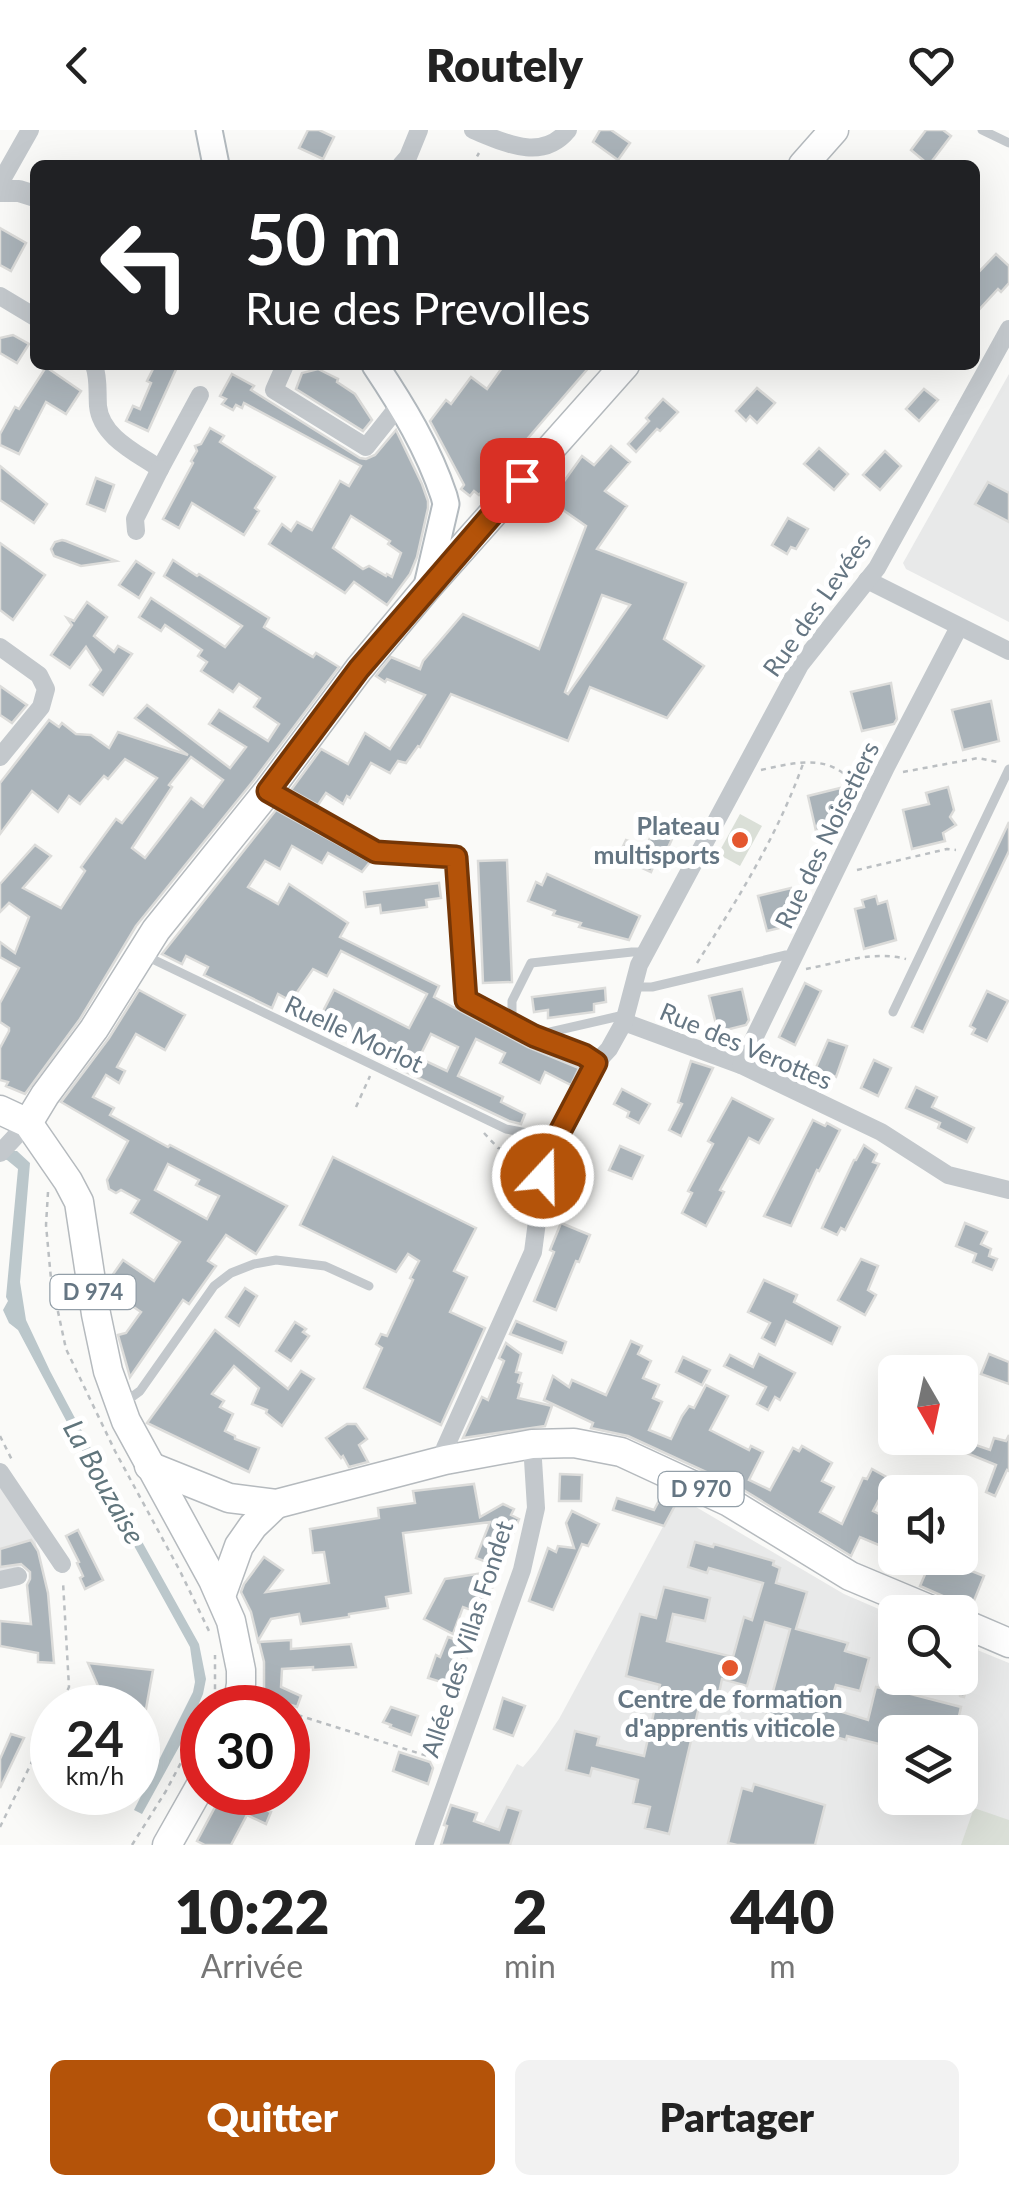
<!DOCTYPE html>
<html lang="fr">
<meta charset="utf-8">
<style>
body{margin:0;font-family:Lato,sans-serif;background:#f2f2f2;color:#222;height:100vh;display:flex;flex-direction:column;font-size:38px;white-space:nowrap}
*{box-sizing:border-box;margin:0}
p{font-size:32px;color:#767676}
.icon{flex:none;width:55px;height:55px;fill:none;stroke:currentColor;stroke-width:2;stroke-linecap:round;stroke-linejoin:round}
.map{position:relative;height:1715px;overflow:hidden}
.side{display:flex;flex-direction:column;background:#fff;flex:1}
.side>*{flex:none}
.hud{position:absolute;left:30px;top:30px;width:950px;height:210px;border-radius:15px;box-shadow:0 10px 40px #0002;background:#202124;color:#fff;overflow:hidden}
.needle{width:65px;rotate:171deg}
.buttons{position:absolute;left:878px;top:1225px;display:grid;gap:20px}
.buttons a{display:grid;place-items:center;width:100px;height:100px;border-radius:15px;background:#fff;box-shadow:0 10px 40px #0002;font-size:50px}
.speed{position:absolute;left:30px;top:1555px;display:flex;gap:20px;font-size:50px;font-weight:700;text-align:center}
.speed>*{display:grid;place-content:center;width:130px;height:130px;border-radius:50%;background:#fff;box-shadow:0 10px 40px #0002;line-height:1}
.speed small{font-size:25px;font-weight:400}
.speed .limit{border:15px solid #d22;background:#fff;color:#111}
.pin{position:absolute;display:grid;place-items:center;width:85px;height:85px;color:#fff;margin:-42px;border-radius:20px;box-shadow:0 5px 15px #0006}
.me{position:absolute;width:110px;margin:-55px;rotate:21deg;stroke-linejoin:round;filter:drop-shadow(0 0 8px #0008)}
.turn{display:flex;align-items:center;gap:35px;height:210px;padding:0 50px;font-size:45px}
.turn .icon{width:130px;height:130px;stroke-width:2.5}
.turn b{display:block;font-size:70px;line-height:85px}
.eta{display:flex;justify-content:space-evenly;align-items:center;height:170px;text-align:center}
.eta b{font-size:60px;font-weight:800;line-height:70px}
.cta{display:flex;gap:20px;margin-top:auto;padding:20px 50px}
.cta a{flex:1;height:115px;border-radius:15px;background:#b45309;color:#fff;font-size:40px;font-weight:800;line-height:115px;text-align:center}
.cta a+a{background:#f2f2f2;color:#222}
header{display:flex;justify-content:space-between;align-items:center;height:130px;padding:0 50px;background:#fff;font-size:45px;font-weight:800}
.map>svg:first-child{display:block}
.built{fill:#e8e9e9;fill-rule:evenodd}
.green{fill:#dadfd7}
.water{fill:#bbc7cb}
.building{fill:#aab3b9;stroke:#dcdcda;stroke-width:2.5;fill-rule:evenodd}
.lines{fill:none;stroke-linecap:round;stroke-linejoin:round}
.secondary-casing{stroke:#b3babf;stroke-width:29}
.primary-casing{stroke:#b5babe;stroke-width:31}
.path{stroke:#bbbfc2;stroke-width:2.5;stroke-dasharray:5 5;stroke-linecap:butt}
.service{stroke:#c3c8cc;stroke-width:9}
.minor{stroke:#c3c8cc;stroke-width:18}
.tertiary{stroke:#c3c8cc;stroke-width:22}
.secondary{stroke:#fff;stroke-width:25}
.primary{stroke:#fff;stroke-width:28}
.route-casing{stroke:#753606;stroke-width:25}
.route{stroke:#b45309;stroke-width:18}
.poi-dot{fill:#e4572e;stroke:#fff;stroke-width:4}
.labels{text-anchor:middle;stroke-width:10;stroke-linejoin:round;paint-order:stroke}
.shield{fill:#fff;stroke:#939fa8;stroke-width:2.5}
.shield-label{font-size:22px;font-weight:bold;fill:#657683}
.street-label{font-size:25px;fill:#657683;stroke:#fff}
.poi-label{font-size:25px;font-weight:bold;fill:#657683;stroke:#fff;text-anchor:end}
.water-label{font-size:28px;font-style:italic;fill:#60757c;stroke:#fff}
</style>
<header><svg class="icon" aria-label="back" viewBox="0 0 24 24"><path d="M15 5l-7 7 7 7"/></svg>Routely<svg class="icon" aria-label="heart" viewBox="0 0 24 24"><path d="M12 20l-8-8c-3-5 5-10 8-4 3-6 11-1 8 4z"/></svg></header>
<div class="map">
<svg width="1009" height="1715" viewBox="0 0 1009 1715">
<rect width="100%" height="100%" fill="#fafaf8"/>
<g class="built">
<path d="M1009,244V492L906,439L903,433Z"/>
<path d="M0,1354L35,1409L40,1431L0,1442Z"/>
<path d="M679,1367L844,1464L895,1486V1548H960V1513L1009,1533V1715H471L517,1634L523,1637L536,1622L559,1589ZM895,1602H960V1668H895Z"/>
</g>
<g class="green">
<path d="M740,684L762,696L740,736L718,724Z"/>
<path d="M974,1678L1009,1690V1715H961Z"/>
</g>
<g class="water">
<path d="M0,1021H17L30,1033L20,1152L26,1190L50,1241L120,1373L112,1377L18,1200L9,1193L3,1180L8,1171L6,1167L18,1039L7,1030L0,1029Z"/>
<path d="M125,1381L199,1514L206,1549L203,1564L185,1606L142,1684L134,1680L193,1562L195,1552L190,1517L117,1385Z"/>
</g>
<g class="building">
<path d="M308,0H319L334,7L323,29L299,18Z"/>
<path d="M600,0H611L630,13L618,30L593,12Z"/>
<path d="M926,0H943L951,6L929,35L911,20Z"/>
<path d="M0,98L26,113L11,141L0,135Z"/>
<path d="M996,124L1009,136V153L1001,162L998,159L975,184V146Z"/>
<path d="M13,205L29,214L17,233L0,223V208Z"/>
<path d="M155,235H178L148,301L126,291L133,276L140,279L151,253L147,251Z"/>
<path d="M504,235H591L479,365L474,361L470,366L461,359L464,355L430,291L446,270L451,274L471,247L487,259Z"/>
<path d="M46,237L81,261L66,284L46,272L19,324L0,315V304L15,277L19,279Z"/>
<path d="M318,239L338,249L337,252L355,264L372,290L363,301L296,259L302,243Z"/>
<path d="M232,244L254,256L251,260L360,328L366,329L375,325L396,300L422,354L428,371V378L417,427L410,444L387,475L354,452L345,463L269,414L282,394L291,401L297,392L312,400L340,351L349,356L361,336L244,273L242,278L236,275L233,280L222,274L226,269L220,266ZM351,386L390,411L388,414L401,423L392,447L387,444L386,446L369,436L363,439L333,418Z"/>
<path d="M757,258L775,273L757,293L750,286L746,291L736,281Z"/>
<path d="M924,259L938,270L919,291L906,279Z"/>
<path d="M663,269L678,282L660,301L657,299L636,322L628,314L649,291L646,288Z"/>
<path d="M210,298L224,306L220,312L275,347L255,378L259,381L244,405L192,373L179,398L163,389L193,333L191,331L197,321L195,316L201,314Z"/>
<path d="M611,316L630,332L605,361L627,376L597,419L686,453L664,509L704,536L667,588L590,557L568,611L451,564L420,617L418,616L406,633L398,631L390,643L371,633L350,668L347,666L343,674L326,663L318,675L291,660L321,619L348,634L365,603L390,619L425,565L387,549L385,552L376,546L391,527L420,539L423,531L463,484L539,519L586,396L550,371L582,326L594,335ZM602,465L630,475L568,564L565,562Z"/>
<path d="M819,318L848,344L834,360L804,334Z"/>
<path d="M885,321L901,336L880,360L863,345Z"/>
<path d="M0,336L47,374L34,393L0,370Z"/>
<path d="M96,348L114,355L105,381L87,374Z"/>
<path d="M988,352L1009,363V392L975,374Z"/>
<path d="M788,388L808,399L796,419L791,417L787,424L772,415Z"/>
<path d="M62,410L66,411L116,431L81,436L54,426L51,419L55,412Z"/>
<path d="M0,413L45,445L13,490L0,480Z"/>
<path d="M173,430L197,446L199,444L269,488L264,497L301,520L313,527L316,523L339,537L254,650L136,796L80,889L25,964L6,956L8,952L0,950V918L9,901V898L0,892V873L19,838L0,827V812L15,823L29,787L9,773L0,782V754L35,715L51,726L23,758L61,778L85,741L81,737L116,689L122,693L157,648L125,629L108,649L104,646L80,674L69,666L58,682L32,661L0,704V653L49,590L59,597L62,593L76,604L91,605L109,618L118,602L188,625L135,588L147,575L230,638L246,617L209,594L219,580L268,611L279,594L254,577L260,568L239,554L233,562L201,541L207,532L198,526L202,520L165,495L161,501L139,487L151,468L225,517L242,496L164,446ZM191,627L223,650L203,677L191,668L145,728L132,718L172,657L169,655Z"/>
<path d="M136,431L154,443L139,468L119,455Z"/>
<path d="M87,472L107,487L94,506L114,522L118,516L132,524L103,565L90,555L101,540L86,517L70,538L51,525L72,495L67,488L74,491Z"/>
<path d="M891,553L897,589L894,594L862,601L851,562Z"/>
<path d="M0,556L27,575L12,593L0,585Z"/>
<path d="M991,571L999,611L963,620L952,580Z"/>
<path d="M948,657L954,680L950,687L956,695L943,703L945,711L912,719L903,680L929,674L926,663Z"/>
<path d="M840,658L847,688L844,694L816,701L808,666Z"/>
<path d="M276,680L370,732L362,742L328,723L322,733L292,716L280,739L265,731L248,757L278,774L289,754L348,793L340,807L439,856L434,867L528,917L579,938L571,955L545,942L540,953L500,933L505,923L476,909L458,946L503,967L501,972L525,984L521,994L509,991L391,935L394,929L318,891L334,860L409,898L427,864L341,821L327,846L313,839L291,871L278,864L272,878L204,845L208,837L186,826L182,834L162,824ZM431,904L458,917L447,941L419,928Z"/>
<path d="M1009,692V721L923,902L912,897Z"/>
<path d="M657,702L672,709L659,737L654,735L651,742L618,727L626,710L646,717L650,708L654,709Z"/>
<path d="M507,730L512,852L483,853L478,731Z"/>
<path d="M547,744L640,786L629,810L579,797L581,793L553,785L555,781L528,771L536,752L542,755Z"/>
<path d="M439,753L441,768L426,770L427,777L381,783L380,775L366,777L364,762Z"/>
<path d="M791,758L798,788L796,794L767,801L758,766Z"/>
<path d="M876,766L878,774L887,771L896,810L864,819L855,779L864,777L862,770Z"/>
<path d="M805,853L821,861L795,915L779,907Z"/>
<path d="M605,858L606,872L594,874V882L548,888V880L534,882L532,867Z"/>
<path d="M742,859L749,890L746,895L718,902L709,866Z"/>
<path d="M139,860L185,885L165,920L136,904L117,937L125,941L119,953L106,945L93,967L114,978L110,985L168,1017L170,1015L287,1076L256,1124L226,1105L208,1131L216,1136L189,1174L183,1170L130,1247L118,1205L126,1203L141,1182L113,1163L117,1156L109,1150L123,1130L154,1151L180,1112L131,1083L139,1070L121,1060L116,1063L109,1059L107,1050L128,1011L61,972L109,908ZM168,1034L199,1050L196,1055L219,1066L207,1089L155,1060Z"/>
<path d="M987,861L1008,871L987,911L972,904L975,899L970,896Z"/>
<path d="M828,910L847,916L836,947L815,940Z"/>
<path d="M874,930L891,938L878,966L861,958Z"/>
<path d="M691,931L713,938L681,1006L669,1000L682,974L678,972Z"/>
<path d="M916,957L937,967L932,977L974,998L967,1012L938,998L940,993L906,978Z"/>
<path d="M622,959L650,974L639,993L627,987L629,982L614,974Z"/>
<path d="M732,968L773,989L759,1013L749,1008L720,1060L724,1062L706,1096L682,1083L692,1063L688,1061L713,1014L708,1011Z"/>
<path d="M813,990L825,996L827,993L840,1000L819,1041L817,1040L791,1096L764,1086Z"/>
<path d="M864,1015L877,1024L873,1032L879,1034L845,1100L841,1098L837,1105L822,1098L854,1030H856Z"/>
<path d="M620,1016L643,1026L632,1049L609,1040Z"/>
<path d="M333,1027L476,1098L454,1141L467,1147L450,1182L485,1198L441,1295L364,1258L382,1218L376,1214L381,1204L387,1206L413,1150L410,1148L419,1131L408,1124L396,1142L300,1095Z"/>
<path d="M561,1093L590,1105L579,1132L576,1131L556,1180L534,1171L554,1122L550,1120Z"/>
<path d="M965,1093L987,1102L981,1114L991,1119L989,1126L997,1129L992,1140L973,1132L976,1124L956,1116Z"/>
<path d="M861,1129L878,1136L868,1160L876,1165L865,1185L838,1170Z"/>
<path d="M764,1150L797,1165L794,1172L840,1197L832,1214L786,1191L775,1215L762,1208L770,1193L748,1182Z"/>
<path d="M245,1158L257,1166L239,1196L226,1187Z"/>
<path d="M516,1191L566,1212L562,1223L510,1204Z"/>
<path d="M295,1192L306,1199L303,1202L309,1206L291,1231L276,1221Z"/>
<path d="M215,1200L288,1259L301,1241L314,1249L282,1296L266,1283L267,1280L252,1274L259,1258L234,1236L212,1264L224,1271L220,1277L233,1284L225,1301L235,1306V1309L259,1318L249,1342L147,1293Z"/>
<path d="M631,1211L642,1216L638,1224L651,1231L643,1248L659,1255L653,1268L662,1272L649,1300L671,1309L682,1286L689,1276L694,1278L706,1255L728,1266L710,1300L749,1320L751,1316L763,1322L749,1350L770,1360L793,1318L799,1321L802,1316L832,1333L822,1351L834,1357L820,1382L842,1394L863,1348L867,1349L872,1339L890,1349L873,1381L895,1392V1409L891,1407L886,1418L860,1407L851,1426L737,1356L628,1306L591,1298L593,1293L544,1270L553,1246L569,1257L572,1250L606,1265Z"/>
<path d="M506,1213L521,1224L516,1242L521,1243L518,1252L522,1254L518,1268L552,1276L545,1296L463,1308L482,1267L488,1270L504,1231L499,1228Z"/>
<path d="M759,1224L795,1243L780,1270L775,1267L768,1280L757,1274L766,1257L724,1236L730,1225L753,1237Z"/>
<path d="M989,1224L1009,1232V1254L981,1244Z"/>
<path d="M683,1227L710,1240L702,1255L676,1242Z"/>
<path d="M347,1294H356L367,1309L359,1315L368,1332L349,1337L343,1326L341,1328L326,1308Z"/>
<path d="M1009,1305V1341L1007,1340L995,1366L986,1362L996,1335L957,1319L961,1310L990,1320L994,1308L1006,1311Z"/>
<path d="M560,1344L582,1345L581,1371H559Z"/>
<path d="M474,1354L480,1387L503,1374L514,1379L511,1385L519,1389L512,1406L510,1405L497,1436L476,1428L490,1392L403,1403L411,1463L386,1467L388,1478L349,1484V1487L301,1494L299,1484L271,1489L258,1511L251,1482L241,1462L244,1454L264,1427L283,1440L266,1462L329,1453L324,1422L313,1423L310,1399L379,1388L378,1378L415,1373L413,1361Z"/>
<path d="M664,1361L679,1368L664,1396L613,1380L617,1368L654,1380Z"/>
<path d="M572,1381L599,1394L588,1416L582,1414L553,1480L529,1471L548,1418L556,1422L558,1416L574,1418L566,1393Z"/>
<path d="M78,1400L103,1450L85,1459L80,1448L83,1446L77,1433L79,1432L66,1406Z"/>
<path d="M31,1410L38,1421L48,1463L54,1533L38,1532V1523L0,1516V1491L31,1494L27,1455L30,1449V1442L21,1434L0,1437V1419Z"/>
<path d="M695,1412L713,1417L714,1414L774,1431L773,1435L780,1438L776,1453L807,1462L796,1499L848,1513L845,1521L869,1528L860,1561L836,1555L829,1578L868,1590L876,1557L907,1563L961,1577L957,1595L954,1594L952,1602H895V1618L847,1606L846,1610L766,1587L790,1499L765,1492L747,1556L722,1549L718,1568L702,1564L669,1704L645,1698L650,1677L633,1673L638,1650L592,1638L590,1646L566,1640L575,1601L599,1607L597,1615L644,1626L660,1555L626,1546L640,1484L656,1488L664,1457L710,1468L705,1491L673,1484L667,1511L733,1527L744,1487L752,1490L763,1453L709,1438L707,1443L688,1437Z"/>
<path d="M932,1428H969L964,1438L984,1446L971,1478L951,1474L943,1466L920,1456Z"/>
<path d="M496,1441L493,1449L495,1450L487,1473L483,1472L479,1483L463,1477L453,1504L424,1489L445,1449Z"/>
<path d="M448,1507L472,1515L467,1527L462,1525L451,1555L428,1548L436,1525L440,1527Z"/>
<path d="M291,1510V1519L351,1514L356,1537L313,1540V1537L282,1539L281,1557L301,1566L297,1577L264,1566V1532L259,1512Z"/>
<path d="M960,1513L977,1520L964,1567L960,1566Z"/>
<path d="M88,1533L153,1540L146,1579L86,1570L89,1557L99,1558Z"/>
<path d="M503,1568L525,1576L513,1606L494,1599Z"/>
<path d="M391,1577L418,1586L411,1605L390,1597L391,1595L383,1592Z"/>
<path d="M11,1604L24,1608L0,1658V1629Z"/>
<path d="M399,1622L430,1632L433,1638L428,1654L393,1641Z"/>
<path d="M754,1654L825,1675L815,1715H737L728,1713L742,1658L752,1661Z"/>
<path d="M223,1662H250L246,1672L271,1682L266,1694L247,1685L231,1715H205L197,1711Z"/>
<path d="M451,1675L477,1683L474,1691L499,1700L507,1677L521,1681L510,1715H441L447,1696L444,1695Z"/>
</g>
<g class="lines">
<defs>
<g id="secondary">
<path d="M209,0L216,35"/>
<path d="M375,235C403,277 428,318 444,366L446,374L426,460"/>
</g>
<g id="primary">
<path d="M803,35L834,0"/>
<path d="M0,980L28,993L68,1051L79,1072L96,1184L108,1241L126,1291L213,1450L231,1491L241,1540V1554L237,1578"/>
<path d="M28,993L45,965L94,899L156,800L268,661L359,539L425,460L625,235"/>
<path d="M149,1336L229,1368L276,1374L445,1330L532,1314L574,1313L621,1322L729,1372L850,1446L936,1482"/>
<path d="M221,1466L239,1416L253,1396L276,1374"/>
<path d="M960,1492L1009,1513"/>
<path d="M167,1715L202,1653"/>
</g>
</defs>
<use href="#secondary" class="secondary-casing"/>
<use href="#primary" class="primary-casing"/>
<g class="path">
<path d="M472,35L479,23"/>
<path d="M761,640C797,632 834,622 857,659"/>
<path d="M903,642L978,628L998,632"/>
<path d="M857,740L947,719L956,720"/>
<path d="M697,833C738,769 779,703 804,631"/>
<path d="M806,839C838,833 874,820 906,829"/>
<path d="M356,977L370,946"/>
<path d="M484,1003L498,1018L533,1025"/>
<path d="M48,1062L46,1095L51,1149L66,1219L115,1321L180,1441L210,1503"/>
<path d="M0,1306L12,1330"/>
<path d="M260,1573L273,1578"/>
<path d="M59,1578L69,1557L63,1452"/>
<path d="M209,1578L215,1565V1525"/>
<path d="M288,1582L437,1629"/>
<path d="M0,1697L52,1591"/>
<path d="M132,1715L166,1661L202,1593"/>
</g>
<g class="service">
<path d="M982,0L1009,13"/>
<path d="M144,825L506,999L542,1006L554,1013"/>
<path d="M635,857H652L786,825L792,827"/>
<path d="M893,882L1009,639"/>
<path d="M512,893V871L531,833L632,822H646"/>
<path d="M537,905L624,885"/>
<path d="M125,1272L140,1261L214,1156L231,1143L254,1134L276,1130L325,1136L369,1156"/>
</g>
<g class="minor">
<path d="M473,0C505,13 542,32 568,0"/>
<path d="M401,35L408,27L419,0"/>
<path d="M0,53L30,0"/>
<path d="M0,166L35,187"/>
<path d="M94,235C99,249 97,261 98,276C101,307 137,323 160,339L200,265"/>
<path d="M285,235L274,260L366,317L401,273"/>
<path d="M136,401L135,389L160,339"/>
<path d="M867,450L1009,521"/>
<path d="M0,517L39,545L46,559L41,577L0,627"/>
<path d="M268,661L377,722L456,727L466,870L534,906L583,925L596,933"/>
<path d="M624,892L741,935L881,1002L948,1045L1009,1060"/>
<path d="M741,935L886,637L959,497"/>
<path d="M0,1023L28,993"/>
<path d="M445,1330V1318L533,1122L543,1046L554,1013L596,933L609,919L624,892L639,835L800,535L877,438L1009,199"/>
<path d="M0,1342L62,1434"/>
<path d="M0,1450L18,1446"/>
<path d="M424,1715L522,1440L536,1378L532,1314"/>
</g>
<path class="tertiary" d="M0,61H19L35,66"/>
<use href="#secondary" class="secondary"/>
<use href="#primary" class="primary"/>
</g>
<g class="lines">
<defs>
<path id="route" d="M522,350L359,539L268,661L376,722L456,727L466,870L534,906L584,925L596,933L554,1013L543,1046"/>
</defs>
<use href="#route" class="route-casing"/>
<use href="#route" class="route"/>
</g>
<g class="poi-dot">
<circle cx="740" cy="710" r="10"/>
<circle cx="730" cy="1538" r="10"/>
</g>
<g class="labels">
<g class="shield">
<rect x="50.5" y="1145" width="85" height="34" rx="8"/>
<rect x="658.5" y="1342" width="85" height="34" rx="8"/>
</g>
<g class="shield-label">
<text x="93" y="1170">D 974</text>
<text x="701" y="1367">D 970</text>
</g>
<g class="street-label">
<text transform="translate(817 475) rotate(-55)" y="9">Rue des Levées</text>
<text transform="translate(827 705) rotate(-64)" y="9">Rue des Noisetiers</text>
<text transform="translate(354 904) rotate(25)" y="9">Ruelle Morlot</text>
<text transform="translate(746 916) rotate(23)" y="9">Rue des Verottes</text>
<text transform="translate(467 1509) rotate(-72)" y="9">Allée des Villas Fondet</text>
</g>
<g class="poi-label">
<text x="720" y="705">Plateau<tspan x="720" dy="29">multisports</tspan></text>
<text x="730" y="1578" text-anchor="middle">Centre de formation<tspan x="730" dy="29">d'apprentis viticole</tspan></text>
</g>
<g class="water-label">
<text transform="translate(104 1352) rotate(61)" y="10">La Bouzaise</text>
</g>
</g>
</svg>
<div class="buttons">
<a><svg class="needle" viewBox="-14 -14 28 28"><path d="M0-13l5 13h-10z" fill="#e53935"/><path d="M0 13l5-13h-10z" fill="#767676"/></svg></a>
<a><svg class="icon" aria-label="sound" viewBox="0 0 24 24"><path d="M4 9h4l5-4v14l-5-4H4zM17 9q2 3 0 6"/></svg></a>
<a><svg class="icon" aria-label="search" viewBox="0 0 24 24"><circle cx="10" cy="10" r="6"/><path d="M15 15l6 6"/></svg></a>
<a><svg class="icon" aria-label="layers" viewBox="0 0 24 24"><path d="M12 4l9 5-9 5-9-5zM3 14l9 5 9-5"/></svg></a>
</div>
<div class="speed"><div>24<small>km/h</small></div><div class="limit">30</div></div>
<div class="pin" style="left:522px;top:350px;background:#d93025"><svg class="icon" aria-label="arrive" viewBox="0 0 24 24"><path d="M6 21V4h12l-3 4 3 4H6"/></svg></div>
<svg class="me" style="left:543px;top:1046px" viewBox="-20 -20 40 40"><circle r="17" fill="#b45309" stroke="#fff" stroke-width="3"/><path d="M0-11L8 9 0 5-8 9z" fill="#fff"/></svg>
<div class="hud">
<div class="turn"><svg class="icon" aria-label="left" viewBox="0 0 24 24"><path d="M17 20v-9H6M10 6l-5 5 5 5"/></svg><div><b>50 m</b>Rue des Prevolles</div></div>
</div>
</div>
<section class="side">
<div class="eta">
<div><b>10:22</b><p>Arrivée</p></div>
<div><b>2</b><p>min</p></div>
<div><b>440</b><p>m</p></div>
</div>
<div class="cta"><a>Quitter</a><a>Partager</a></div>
</section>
